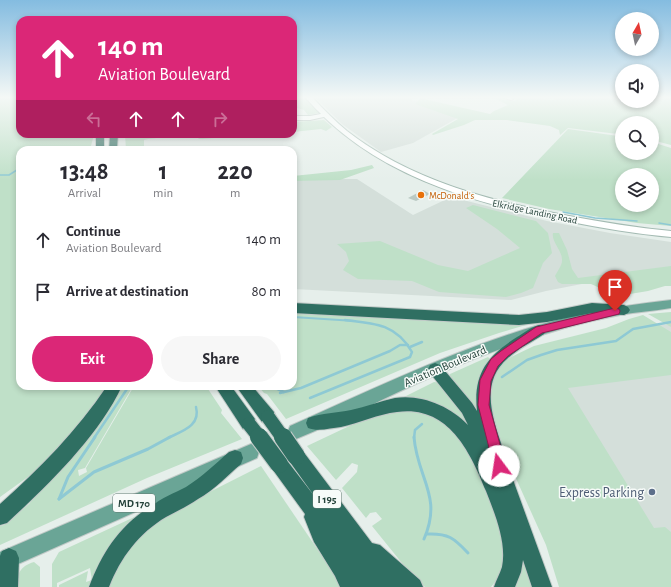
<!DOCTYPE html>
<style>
body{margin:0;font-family:"Alegreya Sans",sans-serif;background:#f7f7f7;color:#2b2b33;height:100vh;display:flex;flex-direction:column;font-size:15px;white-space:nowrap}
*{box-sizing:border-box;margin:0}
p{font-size:13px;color:#7c7c81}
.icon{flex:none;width:22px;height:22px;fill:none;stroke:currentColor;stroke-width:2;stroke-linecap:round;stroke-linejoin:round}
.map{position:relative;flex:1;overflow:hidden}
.panel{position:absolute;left:16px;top:146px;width:281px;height:244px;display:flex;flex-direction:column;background:#fff;border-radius:12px;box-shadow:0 2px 6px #0003}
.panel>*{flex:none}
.hud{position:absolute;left:16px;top:16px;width:281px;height:122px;border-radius:12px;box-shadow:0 2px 6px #0003;background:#db2777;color:#fff;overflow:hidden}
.needle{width:26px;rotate:9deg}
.controls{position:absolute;left:615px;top:12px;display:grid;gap:8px}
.controls a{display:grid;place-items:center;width:44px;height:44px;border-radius:50%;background:#fff;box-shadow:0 2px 6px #0003;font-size:20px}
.pin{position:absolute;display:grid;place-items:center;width:34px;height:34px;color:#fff;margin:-41px -17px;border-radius:50% 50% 50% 0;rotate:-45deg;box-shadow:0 0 4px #0007}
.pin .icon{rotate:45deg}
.me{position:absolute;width:44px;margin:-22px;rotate:346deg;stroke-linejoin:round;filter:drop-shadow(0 0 3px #0008)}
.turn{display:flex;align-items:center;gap:14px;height:84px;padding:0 16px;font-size:18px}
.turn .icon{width:52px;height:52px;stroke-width:2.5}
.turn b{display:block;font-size:28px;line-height:34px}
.lanes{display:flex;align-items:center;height:38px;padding:0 16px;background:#0003;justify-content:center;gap:20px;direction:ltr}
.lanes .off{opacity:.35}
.eta{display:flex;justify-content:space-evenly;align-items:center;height:68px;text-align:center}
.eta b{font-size:24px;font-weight:700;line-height:28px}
.button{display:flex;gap:8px;margin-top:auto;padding:8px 16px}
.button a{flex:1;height:46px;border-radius:24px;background:#db2777;color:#fff;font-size:16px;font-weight:700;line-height:46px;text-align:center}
.button a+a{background:#f7f7f7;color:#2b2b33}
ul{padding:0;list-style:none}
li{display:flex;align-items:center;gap:12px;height:52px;padding:0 16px}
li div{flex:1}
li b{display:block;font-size:15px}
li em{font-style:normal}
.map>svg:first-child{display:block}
.built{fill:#d4dfda}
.green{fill:#bfe0c8;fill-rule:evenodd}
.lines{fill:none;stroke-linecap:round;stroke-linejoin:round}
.stream-far3{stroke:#8ec9d4;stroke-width:1.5}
.stream-far2{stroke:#8ec9d4;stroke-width:2}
.stream-far1{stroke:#8ec9d4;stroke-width:2.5}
.stream{stroke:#8ec9d4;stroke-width:3}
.building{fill:#bbcac4}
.minor-casing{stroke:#a8b8b2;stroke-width:2}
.secondary-casing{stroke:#a4bbb3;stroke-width:2}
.primary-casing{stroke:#c2cac8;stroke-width:2}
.motorway-casing{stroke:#c2cac8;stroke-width:2}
.minor{fill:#fff;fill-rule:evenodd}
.secondary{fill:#fff;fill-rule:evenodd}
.primary{fill:#6aa596;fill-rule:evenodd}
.motorway{fill:#2f6f62;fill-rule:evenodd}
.motorway-bridge-far1-casing{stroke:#c2cac8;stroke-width:16;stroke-linecap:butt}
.motorway-bridge-casing{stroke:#c2cac8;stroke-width:20;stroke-linecap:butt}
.motorway-bridge-far1{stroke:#2f6f62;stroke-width:14}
.motorway-bridge{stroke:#2f6f62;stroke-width:18}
.route{fill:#db2777;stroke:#8e194d}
.food-dot{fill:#e8710a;stroke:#f7fbf9;stroke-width:1.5}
.service-dot{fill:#5c6f8a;stroke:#f7fbf9;stroke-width:1.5}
.labels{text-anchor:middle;stroke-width:3;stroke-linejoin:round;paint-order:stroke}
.far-food-label{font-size:10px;fill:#c56008;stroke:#f7fbf9;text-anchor:start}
.far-street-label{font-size:10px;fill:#24423a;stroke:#f7fbf9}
.shield{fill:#f7fbf9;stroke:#637a73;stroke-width:1}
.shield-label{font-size:11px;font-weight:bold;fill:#24423a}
.street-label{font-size:12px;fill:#24423a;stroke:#f7fbf9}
.near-service-label{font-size:14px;fill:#4e5e75;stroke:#f7fbf9;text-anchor:end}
</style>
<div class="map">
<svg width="671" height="587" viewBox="0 0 671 587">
<rect width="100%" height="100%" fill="#e6efeb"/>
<g class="built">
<path d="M315,97H414L411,100L463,114L461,116L413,143L381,152L342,124Z"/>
<path d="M293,179H357L413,215L451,197L547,221L610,233L671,242V275L592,282L546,291L511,300L293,289Z"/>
<path d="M671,324V587L524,361L655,325Z"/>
</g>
<g class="green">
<path d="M0,97H20V134H94L90,150H20V386H113L46,464L0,497Z"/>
<path d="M293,97H304L319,113L308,115L304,110L293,107V105L299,104H293Z"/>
<path d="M487,97L514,101L518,98H527L552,100L564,97H622V101H652V97H671V145L652,140V123H622V131L618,134L568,128L560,135L559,130L550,126L507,120H475L464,125L433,135L432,134L458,119L415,104L420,99H424L490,114L494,111L508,105L494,98Z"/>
<path d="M324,120L332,127L326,131L321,129L293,132V122Z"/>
<path d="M568,129L618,136L622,135V153H652V142L671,148V226L637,223L549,209L502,198ZM622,175H652V205H622Z"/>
<path d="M192,134L148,139L144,140V146L137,147L135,150H126L125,134H258L203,139H199L195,135Z"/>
<path d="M372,165L374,168L340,180L293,181V176L351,170Z"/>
<path d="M473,205L536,221L548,233L552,253L543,263L533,288L521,293L506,297L439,292L412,281L358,279L343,270L349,261L346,252L337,244L380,241L438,265L468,271L520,248L497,229L466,208Z"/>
<path d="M553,233H559L567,250L572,269L578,278L671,266V286H665L648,291L618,296L591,284H562L558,282L555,276C557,272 562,265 562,261C563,251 551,242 553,233Z"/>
<path d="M293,312L523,323L526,325L499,333L440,353L286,419L267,394L264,393L258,386H293Z"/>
<path d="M671,312V327L648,314Z"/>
<path d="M643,315L671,332V375L568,388L654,528L665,527L671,532V587H559L546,545L495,432L489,402L492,375L501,364L511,357L534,346L606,328L629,319Z"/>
<path d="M488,357L491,360L482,422L449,378L450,374Z"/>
<path d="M434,382C445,382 449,391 455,398C467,414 476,431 485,448C507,493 523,539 534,587H514C518,575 520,563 519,551C516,519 481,438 457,417C441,404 424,399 404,397Z"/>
<path d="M119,386H133L85,468L78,470L79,476L87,472L86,468L134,386H206L222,410L221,413L242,439L147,478L0,545V526L4,525L29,504Z"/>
<path d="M411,410C427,413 443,418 455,430C473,450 501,521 504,548C506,562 500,577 491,587H425L410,573L372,526L382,519L376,512L370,513L366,518L342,488L357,472L358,465L352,463L336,480L307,446L381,411L383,415L394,412Z"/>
<path d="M261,466L343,587H106L119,556L162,516Z"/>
<path d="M143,513L93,587H59V585L88,571L86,582L92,580L90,568L57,583V587H52V564L59,552Z"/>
<path d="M34,562L40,567V587H15C17,574 20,566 34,562Z"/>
</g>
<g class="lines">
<g class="stream-far3">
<path d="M0,175H9L20,168"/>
<path d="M563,212L595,218L637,221"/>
<path d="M659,223L671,225"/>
</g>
<path class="stream-far2" d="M293,317L355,321"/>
<g class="stream-far1">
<path d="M410,347L422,342"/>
<path d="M502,377L527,360L541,355L557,350L616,341L633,329L671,322"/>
<path d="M271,386L284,392"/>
<path d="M280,393L301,388L390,351L400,345H408"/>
<path d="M310,398L410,357L412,352C396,324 374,323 345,320"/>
<path d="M94,438L129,386"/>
<path d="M168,438C182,431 201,426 196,407"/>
<path d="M414,438L415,430L422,424"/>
</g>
<g class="stream">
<path d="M414,437C417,478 443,496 424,539"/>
<path d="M59,499L94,472L148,449L170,437"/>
<path d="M59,499L68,477L95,437"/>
<path d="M427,534C448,533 454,538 468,553"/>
</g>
</g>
<path class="building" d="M423,190L430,194L416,201L408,198Z"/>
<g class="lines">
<defs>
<g id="minor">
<path d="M501,97H510L513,99L511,100Z"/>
<path d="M326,113L329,115L328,116L310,120H293V116H310Z"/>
</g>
<path id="secondary" d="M305,97H312C323,109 335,121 347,131C411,181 491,201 569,216C603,222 637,228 671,231V237C636,234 601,228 566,221C470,203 371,174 305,97Z"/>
<g id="primary">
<path d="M671,300V308C654,311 637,312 620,315C557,327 495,349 436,375C389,395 344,420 296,439L290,436L288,431L290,426C382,385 474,340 572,316C605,308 638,304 671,300Z"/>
<path d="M251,444L257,446L259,452L257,458L0,572V552Z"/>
</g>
<g id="motorway">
<rect x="96" y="134" width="8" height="16"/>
<path d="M110,134H118L117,150H109Z"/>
<path d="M293,303L519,315L547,312L592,303L624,305L628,307L630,310L628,313L624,315L592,313L547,322L519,325L293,313Z"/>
<path d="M539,325L544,326L546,330L544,334C532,342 519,348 508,358C480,382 492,416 502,446L500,451L508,466L552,587H532L523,560L521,572L515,587H494C496,580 500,574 502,567C507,543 495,514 486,491C470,451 448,405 397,412C378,414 360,423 341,427C331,428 318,432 308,428L306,423L308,418C322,413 337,413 351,410C366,407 380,401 395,398C421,394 450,406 468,425L462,413L430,373L428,369L430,365L435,363L440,365L472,403L477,411C473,374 487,356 517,337C524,333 531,327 539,325Z"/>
<path d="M107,386H122C98,437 48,485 7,523L0,525V504C40,468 77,431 107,386Z"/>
<path d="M215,386H231L255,419L257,424L255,429L249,431L243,429Z"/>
<path d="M236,386H252L274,412L276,417L274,422L268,424L262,422Z"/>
<path d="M296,448L302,450L372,543L380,545L420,580L423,587H340L335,576L314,542L304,517L305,514L273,470L270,464L273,458L279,455L285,458L315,497L290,462L288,456L290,450Z"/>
<path d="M235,450L241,452L243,458L241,464C227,476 214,490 198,499C188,506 177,511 166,517C139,533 120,558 109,587H89C102,553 119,526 151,506C162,498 174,493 186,487C202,477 215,464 229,452Z"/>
<path d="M9,548L16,551L19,558L18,587H0V556L2,551Z"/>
</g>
</defs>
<use href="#minor" class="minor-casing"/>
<use href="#secondary" class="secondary-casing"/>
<use href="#primary" class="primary-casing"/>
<use href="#motorway" class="motorway-casing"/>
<use href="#minor" class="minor"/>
<use href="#secondary" class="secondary"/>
<use href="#primary" class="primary"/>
<use href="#motorway" class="motorway"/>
<defs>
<g id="motorway-bridge-far1">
<path d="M268,417L283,438"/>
<path d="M249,424L260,438"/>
</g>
<g id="motorway-bridge">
<path d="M259,437L279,464"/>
<path d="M283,437L296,456"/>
</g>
</defs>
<use href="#motorway-bridge-far1" class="motorway-bridge-far1-casing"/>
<use href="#motorway-bridge" class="motorway-bridge-casing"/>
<use href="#motorway-bridge-far1" class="motorway-bridge-far1"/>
<use href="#motorway-bridge" class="motorway-bridge"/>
</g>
<linearGradient id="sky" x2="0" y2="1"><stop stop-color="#84bce0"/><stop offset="0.54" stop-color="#f4f8f6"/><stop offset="1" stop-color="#f4f8f6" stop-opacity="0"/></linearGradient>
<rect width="671" height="180" fill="url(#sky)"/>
<path class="route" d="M615,308L619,309L620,311L619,314L542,333L508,356L498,366L491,381L489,405L506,466L504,471L499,473L495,471L478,405L480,380L491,359L501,351L536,327Z"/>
<circle class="food-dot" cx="421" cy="195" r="4"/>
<circle class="service-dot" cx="652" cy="492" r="4"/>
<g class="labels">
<g class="far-food-label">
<text x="429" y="199">McDonald's</text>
</g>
<g class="far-street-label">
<text transform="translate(535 211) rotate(12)" y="4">Elkridge Landing Road</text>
</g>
<g class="shield">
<rect x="313" y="490" width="28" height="18" rx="3"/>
<rect x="113" y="494" width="42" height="18" rx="3"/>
</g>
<g class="shield-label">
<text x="327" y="503">I 195</text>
<text x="134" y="507">MD 170</text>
</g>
<g class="street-label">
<text transform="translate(445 366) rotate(-23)" y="4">Aviation Boulevard</text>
</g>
<g class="near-service-label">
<text x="644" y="497">Express Parking</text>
</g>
</g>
</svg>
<div class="controls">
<a><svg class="needle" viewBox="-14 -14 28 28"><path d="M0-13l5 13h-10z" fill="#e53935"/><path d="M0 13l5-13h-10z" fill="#7c7c81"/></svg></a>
<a><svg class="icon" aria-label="sound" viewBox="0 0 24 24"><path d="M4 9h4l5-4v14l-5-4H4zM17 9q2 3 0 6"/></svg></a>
<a><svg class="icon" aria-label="search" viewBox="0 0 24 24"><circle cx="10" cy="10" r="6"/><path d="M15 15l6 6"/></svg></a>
<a><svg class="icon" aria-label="layers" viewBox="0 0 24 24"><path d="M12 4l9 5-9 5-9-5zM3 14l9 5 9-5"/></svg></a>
</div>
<div class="pin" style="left:615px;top:311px;background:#d93025"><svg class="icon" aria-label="arrive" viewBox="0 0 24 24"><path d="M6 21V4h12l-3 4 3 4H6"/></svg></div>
<svg class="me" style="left:499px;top:466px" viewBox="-20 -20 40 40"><circle r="19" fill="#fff"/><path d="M0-13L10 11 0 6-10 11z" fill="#db2777"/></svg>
<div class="hud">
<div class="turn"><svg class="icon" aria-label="ahead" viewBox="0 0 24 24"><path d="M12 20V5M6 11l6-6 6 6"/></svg><div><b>140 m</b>Aviation Boulevard</div></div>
<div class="lanes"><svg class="icon off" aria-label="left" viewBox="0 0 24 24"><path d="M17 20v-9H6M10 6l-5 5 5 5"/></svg><svg class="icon" aria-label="ahead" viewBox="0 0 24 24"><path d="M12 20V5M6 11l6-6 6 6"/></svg><svg class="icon" aria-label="ahead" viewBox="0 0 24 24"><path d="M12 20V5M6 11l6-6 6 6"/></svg><svg class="icon off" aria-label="right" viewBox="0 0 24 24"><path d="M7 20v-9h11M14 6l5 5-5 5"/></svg></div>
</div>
<section class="panel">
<div class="eta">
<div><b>13:48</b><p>Arrival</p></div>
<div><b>1</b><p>min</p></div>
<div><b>220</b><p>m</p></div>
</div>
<ul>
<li><svg class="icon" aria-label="ahead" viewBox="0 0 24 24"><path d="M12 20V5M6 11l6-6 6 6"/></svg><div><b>Continue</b><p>Aviation Boulevard</p></div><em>140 m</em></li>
<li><svg class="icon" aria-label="arrive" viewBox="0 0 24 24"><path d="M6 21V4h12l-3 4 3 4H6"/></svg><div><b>Arrive at destination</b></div><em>80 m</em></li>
</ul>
<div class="button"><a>Exit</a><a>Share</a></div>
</section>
</div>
